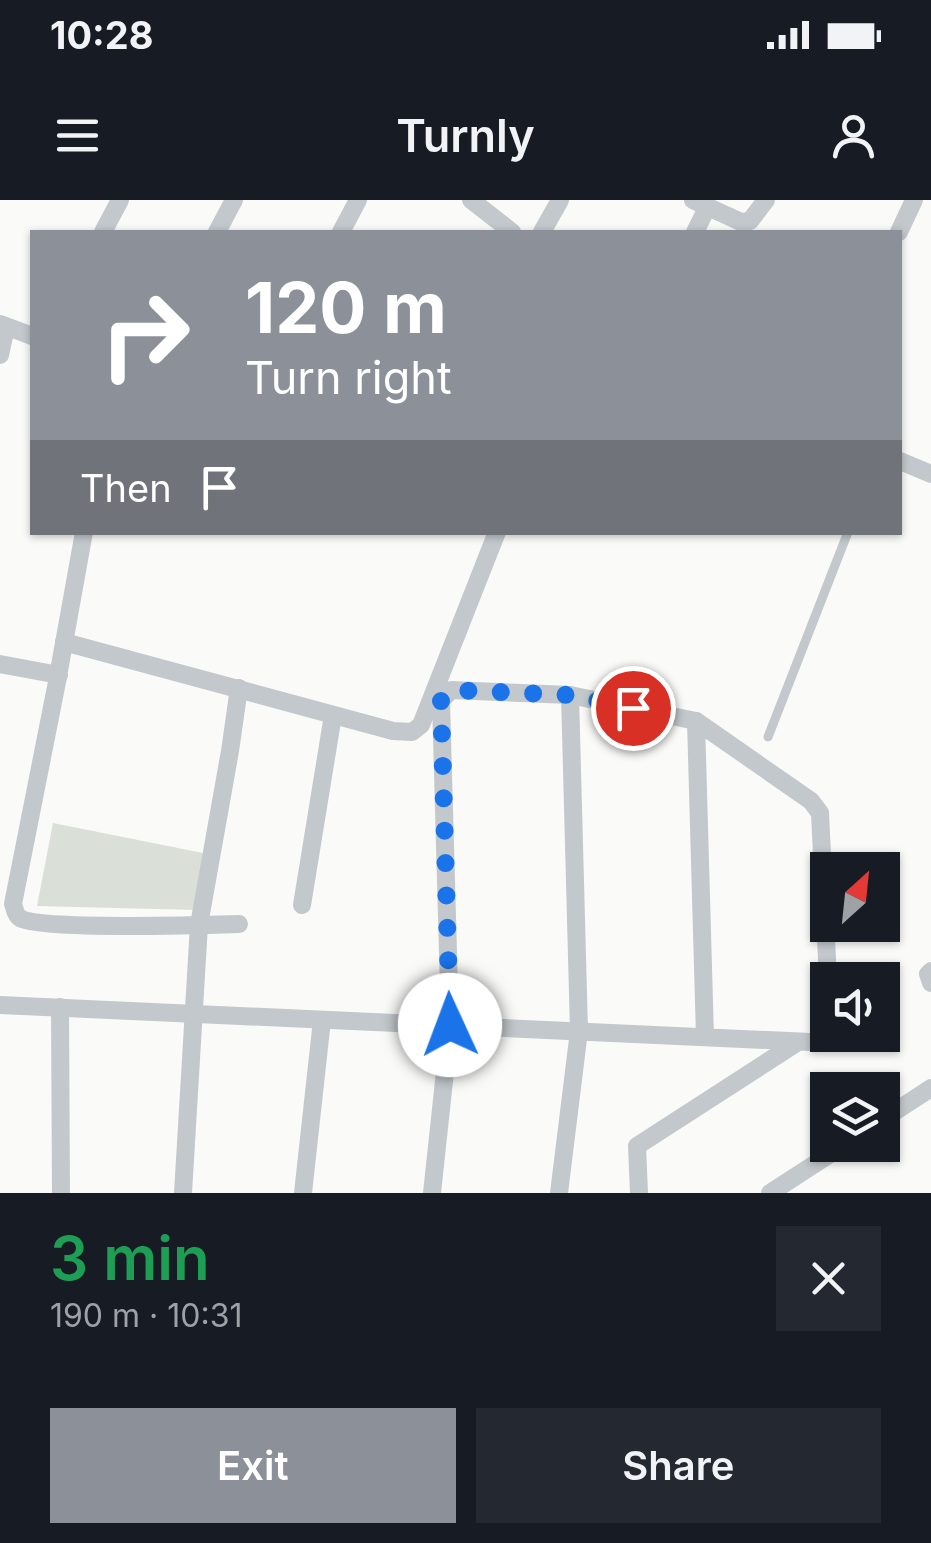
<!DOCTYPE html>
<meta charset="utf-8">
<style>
body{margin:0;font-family:Inter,sans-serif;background:#242831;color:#f1f3f6;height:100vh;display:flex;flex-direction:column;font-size:38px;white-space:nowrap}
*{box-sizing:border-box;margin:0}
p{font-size:32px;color:#9ea1a6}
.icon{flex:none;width:55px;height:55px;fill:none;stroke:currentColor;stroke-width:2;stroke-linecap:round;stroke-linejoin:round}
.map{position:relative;height:993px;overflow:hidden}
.panel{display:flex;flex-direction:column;background:#171b24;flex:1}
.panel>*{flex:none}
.guide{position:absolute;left:30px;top:30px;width:872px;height:305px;border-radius:0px;box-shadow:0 2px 8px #0004;background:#8c9099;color:#fff;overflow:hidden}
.needle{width:65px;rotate:27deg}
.tools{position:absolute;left:810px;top:652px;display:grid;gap:20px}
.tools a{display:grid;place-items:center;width:90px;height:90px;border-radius:0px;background:#171b24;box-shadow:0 2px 8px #0004;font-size:50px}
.pin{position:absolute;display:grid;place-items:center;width:85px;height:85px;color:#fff;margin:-42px;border:5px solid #fff;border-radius:50%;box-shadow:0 2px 10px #0007}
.me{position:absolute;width:110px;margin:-55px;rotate:358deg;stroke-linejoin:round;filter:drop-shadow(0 0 8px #0008)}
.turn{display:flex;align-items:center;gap:35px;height:210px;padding:0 50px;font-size:45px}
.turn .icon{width:130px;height:130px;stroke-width:2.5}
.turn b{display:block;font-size:70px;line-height:85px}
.then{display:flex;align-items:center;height:95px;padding:0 50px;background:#0003;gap:20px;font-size:38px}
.round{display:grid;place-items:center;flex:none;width:105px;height:105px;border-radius:0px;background:#242831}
.summary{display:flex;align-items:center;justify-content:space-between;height:170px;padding:0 50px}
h1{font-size:60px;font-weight:600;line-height:75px;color:#1e9e55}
.primary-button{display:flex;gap:20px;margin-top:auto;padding:20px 50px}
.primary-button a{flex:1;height:115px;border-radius:0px;background:#8c9099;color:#fff;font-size:40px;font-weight:600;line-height:115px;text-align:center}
.primary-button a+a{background:#242831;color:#f1f3f6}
.status{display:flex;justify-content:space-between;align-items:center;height:70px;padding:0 50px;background:#171b24;direction:ltr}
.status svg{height:28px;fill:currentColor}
header{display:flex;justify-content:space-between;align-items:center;height:130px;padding:0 50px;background:#171b24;font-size:45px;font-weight:600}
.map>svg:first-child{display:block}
.green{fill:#dadfd7}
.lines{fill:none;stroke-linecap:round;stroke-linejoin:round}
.lane{stroke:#c3c8cc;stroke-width:9}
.street{stroke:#c3c8cc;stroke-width:18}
.route{stroke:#1a73e8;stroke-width:18;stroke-dasharray:0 32.4}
</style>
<div class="status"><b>10:28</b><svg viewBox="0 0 49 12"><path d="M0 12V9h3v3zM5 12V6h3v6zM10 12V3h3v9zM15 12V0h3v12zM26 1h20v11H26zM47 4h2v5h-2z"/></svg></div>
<header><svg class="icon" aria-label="menu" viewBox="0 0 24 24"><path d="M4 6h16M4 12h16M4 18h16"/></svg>Turnly<svg class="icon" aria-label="person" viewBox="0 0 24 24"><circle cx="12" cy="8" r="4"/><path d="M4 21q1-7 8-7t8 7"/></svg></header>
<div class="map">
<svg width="931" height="993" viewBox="0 0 931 993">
<rect width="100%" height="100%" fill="#fafaf8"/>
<path class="green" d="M53,623L208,654L197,710L37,706Z"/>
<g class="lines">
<path class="lane" d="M768,537L848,332"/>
<g class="street">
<path d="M471,0L512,32"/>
<path d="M693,0L741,22L750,21L766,0"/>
<path d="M103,32L120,0"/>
<path d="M217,32L234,0"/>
<path d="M341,32L358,0"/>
<path d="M542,32L560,0"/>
<path d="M695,32L707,8"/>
<path d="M899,32L914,0"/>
<path d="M0,124L32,136"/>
<path d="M0,155L6,127"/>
<path d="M900,261L931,274"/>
<path d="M84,332L57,482L13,704C15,709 15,715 20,718C38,730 207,725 239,724"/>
<path d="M64,442L393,531L412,532L421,525L497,332"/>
<path d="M0,464L59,475"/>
<path d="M696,521L705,837"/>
<path d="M302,705L333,515"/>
<path d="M931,771L928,774L931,783"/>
<path d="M0,805L832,843L831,835"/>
<path d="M60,807L61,993"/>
<path d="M882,920L931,888"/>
<path d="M183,993L199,725L230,551L239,488"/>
<path d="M303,993L322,820"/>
<path d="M432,993L450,825L441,501L451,490L570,495L696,521L811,601L820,613L828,780"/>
<path d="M559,993L579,831L570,495"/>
<path d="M639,993L637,946L798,842"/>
<path d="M770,993L844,945"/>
</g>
</g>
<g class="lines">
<path class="route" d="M450,825L441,501L451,490L570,495L633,508"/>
</g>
</svg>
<div class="tools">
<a><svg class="needle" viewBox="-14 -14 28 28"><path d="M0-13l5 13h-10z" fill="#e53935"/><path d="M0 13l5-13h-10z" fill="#9ea1a6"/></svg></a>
<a><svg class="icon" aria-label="sound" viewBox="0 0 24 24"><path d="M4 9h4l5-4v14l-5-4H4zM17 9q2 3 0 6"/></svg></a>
<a><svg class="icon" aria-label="layers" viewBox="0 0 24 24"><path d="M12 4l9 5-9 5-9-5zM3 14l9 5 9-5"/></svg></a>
</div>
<div class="pin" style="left:633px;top:508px;background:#d93025"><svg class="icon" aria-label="arrive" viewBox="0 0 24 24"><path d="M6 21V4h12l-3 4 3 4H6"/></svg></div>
<svg class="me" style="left:450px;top:825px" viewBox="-20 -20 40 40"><circle r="19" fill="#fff"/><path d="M0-13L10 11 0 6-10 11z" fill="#1a73e8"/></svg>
<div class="guide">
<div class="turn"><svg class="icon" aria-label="right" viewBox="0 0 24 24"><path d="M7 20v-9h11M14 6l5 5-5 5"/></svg><div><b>120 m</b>Turn right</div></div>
<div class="then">Then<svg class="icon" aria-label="arrive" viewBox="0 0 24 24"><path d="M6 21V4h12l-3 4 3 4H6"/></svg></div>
</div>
</div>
<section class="panel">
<div class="summary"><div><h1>3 min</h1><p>190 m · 10:31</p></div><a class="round"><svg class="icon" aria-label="close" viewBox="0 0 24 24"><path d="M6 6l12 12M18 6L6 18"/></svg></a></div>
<div class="primary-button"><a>Exit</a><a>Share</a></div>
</section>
